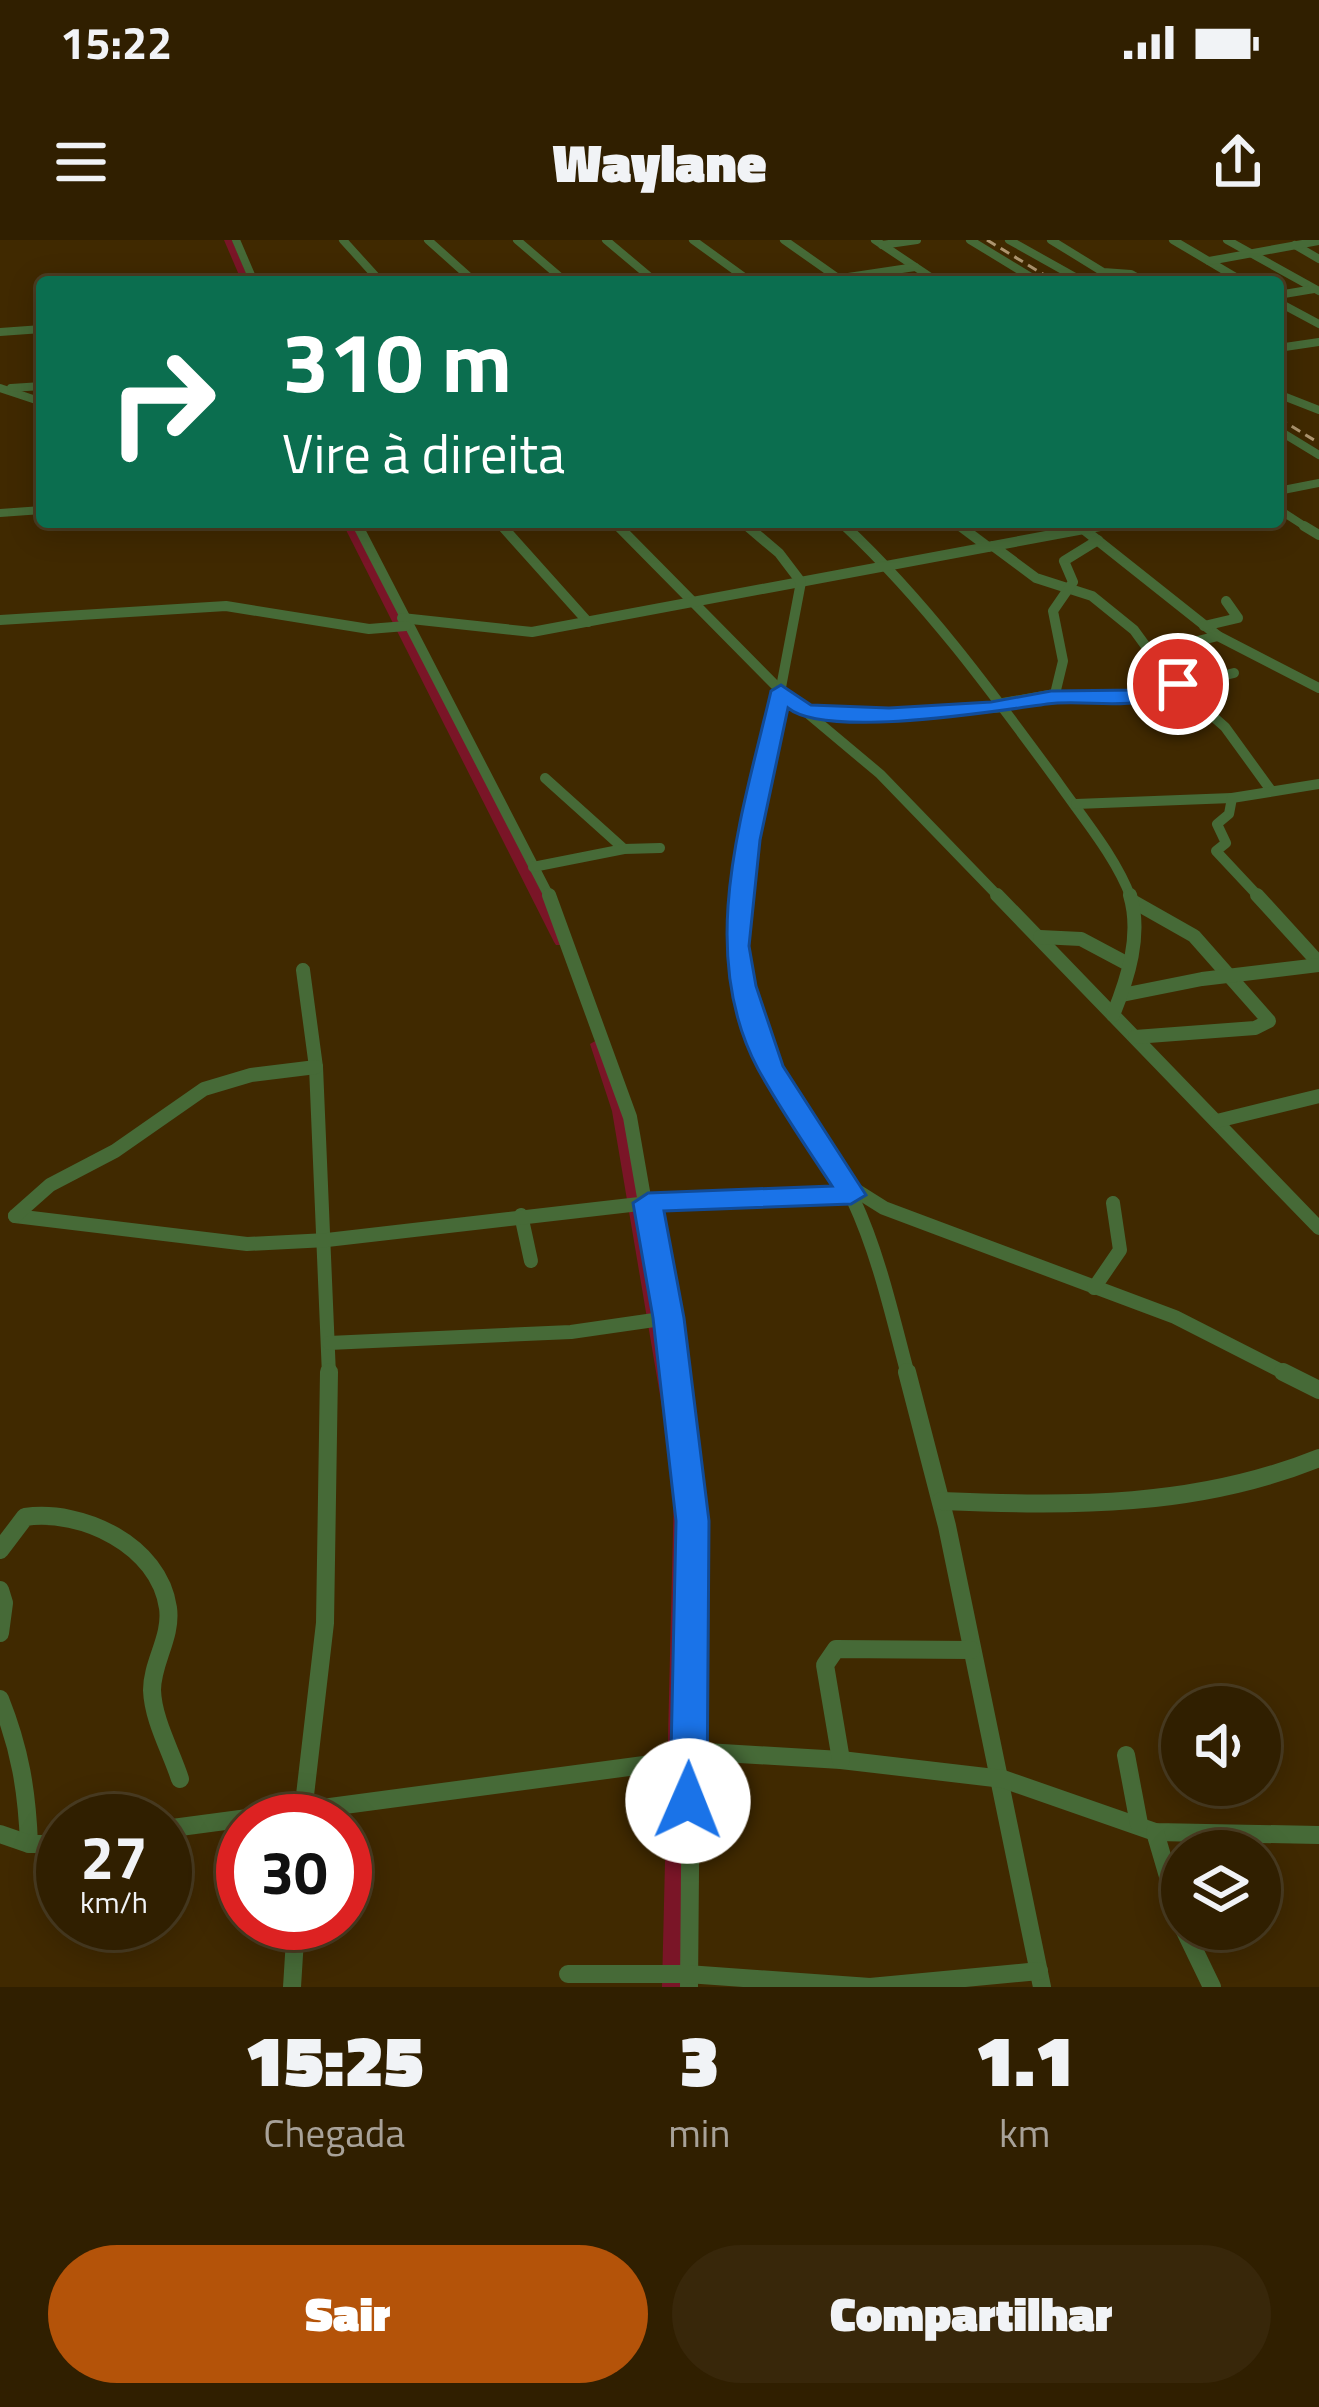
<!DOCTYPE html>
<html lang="pt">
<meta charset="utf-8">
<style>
body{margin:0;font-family:"Titillium Web",sans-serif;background:#38270a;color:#f1f3f6;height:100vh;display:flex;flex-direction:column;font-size:45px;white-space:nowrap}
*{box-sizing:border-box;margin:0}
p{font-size:39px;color:#a8a299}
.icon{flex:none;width:66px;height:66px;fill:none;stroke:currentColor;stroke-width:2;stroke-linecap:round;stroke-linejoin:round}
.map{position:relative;height:1747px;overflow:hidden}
.drawer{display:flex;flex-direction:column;background:#301f00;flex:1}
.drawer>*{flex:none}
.hud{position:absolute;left:36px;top:36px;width:1248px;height:252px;border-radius:12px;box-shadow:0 6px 30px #0003,0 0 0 3px #4b3d22;background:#0b6e4f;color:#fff;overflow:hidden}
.tools{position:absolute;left:1161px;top:1446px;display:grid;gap:24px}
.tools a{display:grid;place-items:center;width:120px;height:120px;border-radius:50%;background:#301f00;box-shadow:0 6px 30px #0003,0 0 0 3px #4b3d22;font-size:60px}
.speed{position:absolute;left:36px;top:1554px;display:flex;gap:24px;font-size:60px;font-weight:700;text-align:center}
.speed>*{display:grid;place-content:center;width:156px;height:156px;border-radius:50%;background:#301f00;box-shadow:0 6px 30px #0003,0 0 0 3px #4b3d22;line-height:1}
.speed small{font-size:30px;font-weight:400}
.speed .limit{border:18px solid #d22;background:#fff;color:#111}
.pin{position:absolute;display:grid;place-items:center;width:102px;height:102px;color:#fff;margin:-51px;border:6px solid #fff;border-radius:50%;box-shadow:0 3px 12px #0007}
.me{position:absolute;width:132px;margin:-66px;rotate:1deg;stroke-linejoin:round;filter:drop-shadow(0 0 9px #0008)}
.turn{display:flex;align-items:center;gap:42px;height:252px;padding:0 48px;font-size:54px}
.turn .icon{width:156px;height:156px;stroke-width:2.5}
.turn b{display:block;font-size:84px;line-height:102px}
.eta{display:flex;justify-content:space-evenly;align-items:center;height:204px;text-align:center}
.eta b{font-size:72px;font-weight:800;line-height:84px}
.cta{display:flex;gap:24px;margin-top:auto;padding:24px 48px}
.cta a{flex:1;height:138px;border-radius:72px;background:#b45309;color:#fff;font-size:48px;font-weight:800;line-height:138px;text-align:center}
.cta a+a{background:#38270a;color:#f1f3f6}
.status{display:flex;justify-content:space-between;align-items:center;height:84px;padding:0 60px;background:#301f00;direction:ltr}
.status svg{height:33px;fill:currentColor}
header{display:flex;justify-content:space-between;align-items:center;height:156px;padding:0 48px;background:#301f00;font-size:54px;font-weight:800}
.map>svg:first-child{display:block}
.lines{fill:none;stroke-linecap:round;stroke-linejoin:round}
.canal{fill:#7a1527;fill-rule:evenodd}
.minor-far3{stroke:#466a37;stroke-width:8}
.minor-far2{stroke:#466a37;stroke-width:10}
.minor-far1{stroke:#466a37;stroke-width:14}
.minor{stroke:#466a37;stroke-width:18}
.rail{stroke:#ad956f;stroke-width:3;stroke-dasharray:10 6;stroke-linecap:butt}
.route{fill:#1a73e8;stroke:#114b97;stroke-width:3}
</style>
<div class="status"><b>15:22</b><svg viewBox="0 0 49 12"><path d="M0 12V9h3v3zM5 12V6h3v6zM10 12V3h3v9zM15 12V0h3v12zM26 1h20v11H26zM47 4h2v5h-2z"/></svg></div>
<header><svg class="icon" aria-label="menu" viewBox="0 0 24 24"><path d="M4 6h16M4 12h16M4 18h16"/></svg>Waylane<svg class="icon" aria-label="share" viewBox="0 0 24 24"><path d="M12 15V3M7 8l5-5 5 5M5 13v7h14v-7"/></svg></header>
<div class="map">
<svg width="1319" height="1747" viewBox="0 0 1319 1747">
<rect width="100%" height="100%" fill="#402900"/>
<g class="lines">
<g class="canal">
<path d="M224,0H232L250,42H242Z"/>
<path d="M342,282H352L568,702L566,705H556L554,702Z"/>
<path d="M597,800L604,804L626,871L681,1173L678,1177H666L663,1173L612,871L590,804Z"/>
<path d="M683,1243L689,1245L692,1250L684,1747H662L674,1250L677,1245Z"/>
</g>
<g class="minor-far3">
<path d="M236,0L254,42"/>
<path d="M343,0L381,42"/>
<path d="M428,0L475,42"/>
<path d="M517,0L566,42"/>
<path d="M606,0L656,42"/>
<path d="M693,0L751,42"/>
<path d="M784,0L838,38"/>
<path d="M875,0L938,42"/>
<path d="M970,0L1039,42"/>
<path d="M1009,0L1084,42"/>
<path d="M1051,0L1103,32L1131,34L1145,42"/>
<path d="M1173,0L1244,42"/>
<path d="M1227,0L1319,51"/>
<path d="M882,5L917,0"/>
<path d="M1295,5L1319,19"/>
<path d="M1209,21L1319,1"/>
<path d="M815,42L915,27"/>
<path d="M1278,55L1314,49"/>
<path d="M1278,62L1319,84"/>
<path d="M0,92L42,89"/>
<path d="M1278,108L1319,102"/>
<path d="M0,148L42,162"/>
<path d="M11,148L42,146"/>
<path d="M1278,154L1319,170"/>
<path d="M1278,190L1319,215"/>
<path d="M1278,251L1319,243"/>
<path d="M1278,269L1309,289"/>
<path d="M0,273L42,270"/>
<path d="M356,282L359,289"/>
<path d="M499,282L505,289"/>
<path d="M615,282L621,289"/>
<path d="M743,282L751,289"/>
<path d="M841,282L848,289"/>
<path d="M955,282L964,289"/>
<path d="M1084,289L1119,282"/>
</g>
<g class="minor-far2">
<path d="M358,286L550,658"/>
<path d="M502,286L588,382"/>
<path d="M618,286L781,451L880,534L1000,658"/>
<path d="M845,286C926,362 991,451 1057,541C1082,577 1116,617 1131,658"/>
<path d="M960,286L988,307"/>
<path d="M1304,286L1319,295"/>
<path d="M1082,288L1218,396L1319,448"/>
<path d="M993,306L1036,338L1092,356L1134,390L1169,438L1225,487L1270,549"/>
<path d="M402,378L532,392L1100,286"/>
<path d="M0,380L226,366L369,389L406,386"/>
<path d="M1204,386L1238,378L1226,361"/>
<path d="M1153,412L1218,396"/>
<path d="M1051,457L1138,456L1234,433"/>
<path d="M1003,463L1055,454L1063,421L1053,371L1073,342L1064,321L1098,300"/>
<path d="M806,471L889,474L1005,467"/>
<path d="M545,538L624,609"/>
<path d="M1076,564L1232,558"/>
<path d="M533,627L624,609L660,608"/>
<path d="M741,658L801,342L779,313L747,286"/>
<path d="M1260,658L1216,611L1226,603L1217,584L1229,574L1232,558L1319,544"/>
</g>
<g class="minor-far1">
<path d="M549,655L630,877L675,1135"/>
<path d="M742,655C731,710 745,776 769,826C791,873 831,912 853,959C879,1015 892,1075 908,1135"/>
<path d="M997,655L1319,988"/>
<path d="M1257,655L1319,723"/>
<path d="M1134,662L1194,696L1269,781L1255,788L1135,797"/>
<path d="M1040,697L1081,699L1128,724"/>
<path d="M303,730L316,827L329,1135"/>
<path d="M1122,755L1202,739L1319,725"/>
<path d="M1113,775C1128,738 1142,695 1130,655"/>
<path d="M1217,881L1319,856"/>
<path d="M849,946L884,968L1175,1077L1289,1135"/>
<path d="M521,975L531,1021"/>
<path d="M15,976L247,1004L327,1000L648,963L851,955"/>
<path d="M15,976L50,945L115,911L204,849L251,835L316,827"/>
<path d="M1094,1048L1120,1010L1113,963"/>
<path d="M329,1103L571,1092L668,1078"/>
</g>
<g class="minor">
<path d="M675,1132L693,1281L689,1747"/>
<path d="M907,1132L947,1286L1042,1747"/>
<path d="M1283,1132L1319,1150"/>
<path d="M941,1261C1072,1266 1195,1268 1319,1218"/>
<path d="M0,1310L25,1277C82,1269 159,1305 168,1368C172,1397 152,1422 152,1450C153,1480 171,1511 180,1539"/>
<path d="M0,1350L4,1363L0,1393"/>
<path d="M0,1459C20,1509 27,1551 29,1604"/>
<path d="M689,1511L841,1520L1003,1539L1155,1592L1319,1595"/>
<path d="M1126,1515L1139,1584"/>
<path d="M841,1520L825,1425L836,1409L971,1410"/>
<path d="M302,1581L325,1383L329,1132"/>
<path d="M165,1589L689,1519"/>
<path d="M1155,1592L1182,1684"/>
<path d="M0,1594L29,1604H63"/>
<path d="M1184,1689L1212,1747"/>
<path d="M568,1734H687L870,1747L1039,1731"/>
<path d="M292,1747L296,1683"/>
</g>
<g class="rail">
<path d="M987,0L1056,42"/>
<path d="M1278,178L1319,203"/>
</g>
</g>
<path class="route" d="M1178,438L1186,440V449C1171,453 1156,459 1141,462C1110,467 1078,460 1047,464C996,471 826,499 788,468L760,600L749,706L756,746L783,826L866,955L851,964L664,971L684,1078L709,1281L707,1561L701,1572L688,1576L675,1572L670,1561L676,1281L653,1078L633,963L648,953L832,946C807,908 780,869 758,829C695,711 743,572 771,451L781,445L811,465L889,468L991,462L1051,451L1137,450Z"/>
</svg>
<div class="tools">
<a><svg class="icon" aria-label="sound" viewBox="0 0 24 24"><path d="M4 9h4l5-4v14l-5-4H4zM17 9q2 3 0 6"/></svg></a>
<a><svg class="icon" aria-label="layers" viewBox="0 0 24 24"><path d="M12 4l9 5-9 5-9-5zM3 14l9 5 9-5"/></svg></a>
</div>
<div class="speed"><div>27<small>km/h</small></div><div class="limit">30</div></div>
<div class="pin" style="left:1178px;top:444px;background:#d93025"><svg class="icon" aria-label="arrive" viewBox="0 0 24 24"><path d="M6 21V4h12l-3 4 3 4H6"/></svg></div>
<svg class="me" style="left:688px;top:1561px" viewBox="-20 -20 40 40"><circle r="19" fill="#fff"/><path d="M0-13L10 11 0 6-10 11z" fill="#1a73e8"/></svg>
<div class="hud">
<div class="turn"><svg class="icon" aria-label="right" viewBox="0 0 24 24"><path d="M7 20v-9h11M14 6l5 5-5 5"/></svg><div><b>310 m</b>Vire à direita</div></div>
</div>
</div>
<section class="drawer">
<div class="eta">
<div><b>15:25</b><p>Chegada</p></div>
<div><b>3</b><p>min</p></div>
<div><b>1.1</b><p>km</p></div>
</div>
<div class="cta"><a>Sair</a><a>Compartilhar</a></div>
</section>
